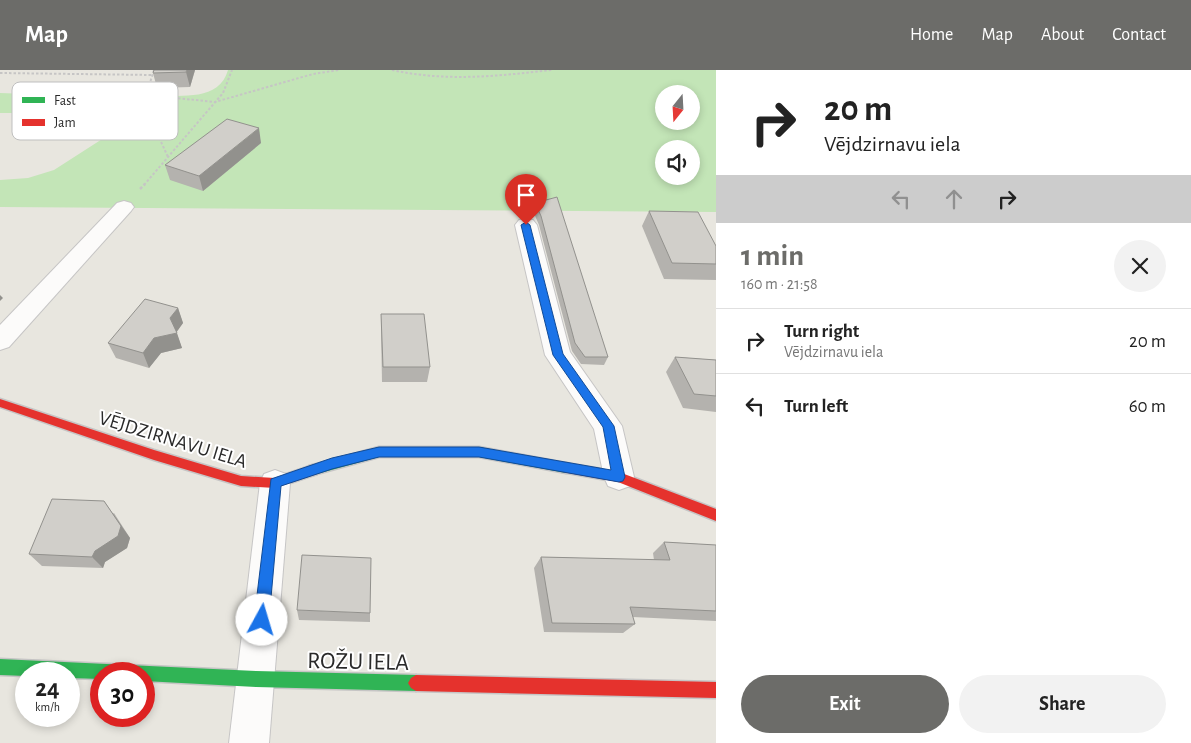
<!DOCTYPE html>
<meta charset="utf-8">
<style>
body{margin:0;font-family:"Alegreya Sans",sans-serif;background:#f2f2f2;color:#222;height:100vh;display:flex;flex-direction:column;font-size:19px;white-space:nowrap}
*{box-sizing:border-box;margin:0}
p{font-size:16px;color:#767676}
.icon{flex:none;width:28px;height:28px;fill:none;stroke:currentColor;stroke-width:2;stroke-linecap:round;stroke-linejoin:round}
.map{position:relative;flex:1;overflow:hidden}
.panel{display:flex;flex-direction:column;background:#fff;width:475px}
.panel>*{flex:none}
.hud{background:#fff;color:#222;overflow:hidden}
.needle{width:32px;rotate:198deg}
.buttons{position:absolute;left:655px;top:15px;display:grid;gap:10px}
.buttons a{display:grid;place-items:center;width:45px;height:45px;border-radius:50%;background:#fff;box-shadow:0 2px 8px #0003;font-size:25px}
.speed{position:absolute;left:15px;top:592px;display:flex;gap:10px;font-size:25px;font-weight:700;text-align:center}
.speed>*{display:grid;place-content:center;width:65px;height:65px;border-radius:50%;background:#fff;box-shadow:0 2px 8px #0003;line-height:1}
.speed small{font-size:12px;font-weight:400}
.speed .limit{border:8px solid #d22;background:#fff;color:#111}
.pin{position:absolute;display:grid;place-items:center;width:42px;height:42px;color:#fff;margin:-51px -21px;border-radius:50% 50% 50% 0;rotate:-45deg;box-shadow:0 0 5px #0007}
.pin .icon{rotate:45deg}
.me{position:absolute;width:55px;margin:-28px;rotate:6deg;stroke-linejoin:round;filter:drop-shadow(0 0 4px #0008)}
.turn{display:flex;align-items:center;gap:18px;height:105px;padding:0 25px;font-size:22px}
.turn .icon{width:65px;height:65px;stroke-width:2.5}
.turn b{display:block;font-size:35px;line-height:42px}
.lanes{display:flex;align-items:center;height:48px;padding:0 25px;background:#0003;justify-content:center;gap:25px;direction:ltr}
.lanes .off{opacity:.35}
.round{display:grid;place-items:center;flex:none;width:52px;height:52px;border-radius:26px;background:#f2f2f2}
.headline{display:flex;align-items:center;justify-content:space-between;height:85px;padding:0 25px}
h1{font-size:30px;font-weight:700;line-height:38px;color:#6c6c69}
.cta{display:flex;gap:10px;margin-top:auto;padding:10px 25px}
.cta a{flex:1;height:58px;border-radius:30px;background:#6c6c69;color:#fff;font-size:20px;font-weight:700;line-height:58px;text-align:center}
.cta a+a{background:#f2f2f2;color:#222}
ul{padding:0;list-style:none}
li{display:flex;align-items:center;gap:15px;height:65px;padding:0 25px;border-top:1px solid #e0e0e0}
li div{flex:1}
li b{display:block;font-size:19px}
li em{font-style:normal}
header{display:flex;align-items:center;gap:30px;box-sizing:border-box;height:70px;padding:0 25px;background:#6c6c69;color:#fff}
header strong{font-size:24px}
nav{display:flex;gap:28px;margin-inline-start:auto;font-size:18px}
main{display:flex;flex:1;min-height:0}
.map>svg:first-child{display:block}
.green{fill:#c3e5b7;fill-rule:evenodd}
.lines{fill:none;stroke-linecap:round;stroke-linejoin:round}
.street-casing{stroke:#c6c5c5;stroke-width:2}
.fast-casing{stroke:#c6c5c5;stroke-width:3}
.jam-casing{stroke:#c6c5c5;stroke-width:3}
.path-far1{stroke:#c6c5c5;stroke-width:2;stroke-dasharray:2.5 2;stroke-linecap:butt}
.path{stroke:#c6c5c5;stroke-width:2.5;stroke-dasharray:3 2;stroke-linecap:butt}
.street{fill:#fcfbfa;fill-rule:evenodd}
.fast{fill:#30b455;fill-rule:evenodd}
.jam{fill:#e5322d;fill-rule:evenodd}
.wall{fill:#b4b2ae}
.shaded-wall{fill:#92918d}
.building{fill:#d1cfca;stroke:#92918d}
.route{fill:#1a73e8;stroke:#114b97}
.labels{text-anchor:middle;stroke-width:4;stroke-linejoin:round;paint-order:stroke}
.street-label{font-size:20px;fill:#2a2a2a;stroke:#fff}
.near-street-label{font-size:24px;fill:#2a2a2a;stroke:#fff}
.key{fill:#fff;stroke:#bfbfbf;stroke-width:1}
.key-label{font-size:14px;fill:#2a2a2a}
</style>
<header>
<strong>Map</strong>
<nav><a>Home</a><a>Map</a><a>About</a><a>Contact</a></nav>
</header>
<main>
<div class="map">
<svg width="716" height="673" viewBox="0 0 716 673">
<rect width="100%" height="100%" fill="#e8e6df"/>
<g class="green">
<path d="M228,0H716V142L0,137V110L28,108L54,100L124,55L135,35C142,32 150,28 157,27C182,24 219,32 228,0ZM664,24H691V51H664ZM664,79H691V106H664Z"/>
<path d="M0,23L114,27L103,38L78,43H0Z"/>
</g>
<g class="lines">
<defs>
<g id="street">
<path d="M124,131L131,133L134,137L131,141L9,277L0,280V255L117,133Z"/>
<path d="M526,149L533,150L537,155L570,282L622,356L634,407L630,416L619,420L608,416L604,407L594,359L545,285L515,155L519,150Z"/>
<path d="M275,400L286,404L290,413L269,673H229L260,413L264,404Z"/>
</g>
<g id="fast">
<path d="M379,377H479L566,393L570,394L572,398L570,402L566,403L479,387H379L313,405L309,404L307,400L309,396L313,395Z"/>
<path d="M0,589L256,601L416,605L421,608L424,613L421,618L416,621L256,617L144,611V604H101V609L69,608V604H26V606L0,605Z"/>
</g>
<g id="jam">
<path d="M0,329L154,380L241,406L275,408L313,395L317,396L319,400L317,404L275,418L241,416L154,390L0,337Z"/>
<path d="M566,393L619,402L716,439V451L618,412L562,402L560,398L562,394Z"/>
<path d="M416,605L716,612V628L416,621L411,618L408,613L411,608Z"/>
</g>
</defs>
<use href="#street" class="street-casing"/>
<use href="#fast" class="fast-casing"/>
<use href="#jam" class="jam-casing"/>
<g class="path-far1">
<path d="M154,0L146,25L215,32L313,4L339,0"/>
<path d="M392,0C446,12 498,6 552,0"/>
<path d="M0,3L153,5"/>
<path d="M146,25L156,61L168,87"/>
<path d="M144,115L223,23L232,0"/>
</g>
<path class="path" d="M140,119L145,114"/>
<use href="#street" class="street"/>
<use href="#fast" class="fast"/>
<use href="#jam" class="jam"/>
</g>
<g class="wall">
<path d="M154,0H195L190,17L157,18L153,3Z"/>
<path d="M261,73L203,121L170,110L165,95Z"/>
<path d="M535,133L608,287L604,295L581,294L572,281L539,155L533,141Z"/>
<path d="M649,141L716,176V210L664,209L642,156Z"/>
<path d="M178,238L183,253L176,262L182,278L161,283L149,298L116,288L108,273Z"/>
<path d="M381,244L430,297L427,312H382L381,259Z"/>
<path d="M675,287L716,290V342L683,338L666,302Z"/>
<path d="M114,443L130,468L127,478L105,492L103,498L42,496L29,484Z"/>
<path d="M664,472L716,475V551L633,547L635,554L623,563L544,562L534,498L541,487L654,490L653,483Z"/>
<path d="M297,540L370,543V552L299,550Z"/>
</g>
<g class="shaded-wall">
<path d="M187,0H195L190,17L186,2Z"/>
<path d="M259,58L261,73L203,121L199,106Z"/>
<path d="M0,225L3,228L0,231Z"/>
<path d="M178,238L183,253L176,263L170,248Z"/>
<path d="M177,263L182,278L161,283L149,298L143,283L154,268Z"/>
<path d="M104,431L130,468L127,478L105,492L103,498L92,487Z"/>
</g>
<g class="building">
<path d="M154,0H187L186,2L153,3Z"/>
<path d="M227,49L259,58L199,106L165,95Z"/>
<path d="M557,127L608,287H585L575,273L541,146L535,133Z"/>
<path d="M649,141L698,142L716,176V194L672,193Z"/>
<path d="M145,229L178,238L170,248L177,263L154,268L143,283L108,273Z"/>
<path d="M381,244H424L430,297H383Z"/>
<path d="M675,287L716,290V326L694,324Z"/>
<path d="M52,429L104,431L121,456L118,466L95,481L92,487L29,484Z"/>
<path d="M664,472L716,475V541L630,537L635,554L552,553L541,487L670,490Z"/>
<path d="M302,485L371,488L370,543L297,540Z"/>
</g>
<path class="route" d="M526,152L530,155L563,284L614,356L625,407L623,411L619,412L479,387H379L332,399L281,416L269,550L267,556L262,558L256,556L254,550L271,409L332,388L379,377H479L611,400L603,357L553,285L521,155Z"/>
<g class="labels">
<g class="street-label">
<text transform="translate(173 369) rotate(17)" y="7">VĒJDZIRNAVU IELA</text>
</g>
<g class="near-street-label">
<text transform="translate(358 591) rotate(1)" y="8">ROŽU IELA</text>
</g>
</g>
<rect x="12" y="12" width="166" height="58" rx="8" class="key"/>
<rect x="22" y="27" width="23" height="6" fill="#30b455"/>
<rect x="22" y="49" width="23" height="7" fill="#e5322d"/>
<g class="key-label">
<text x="54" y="35">Fast</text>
<text x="54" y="57">Jam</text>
</g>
</svg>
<div class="buttons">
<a><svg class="needle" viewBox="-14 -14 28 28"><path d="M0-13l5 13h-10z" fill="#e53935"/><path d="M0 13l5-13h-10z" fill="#767676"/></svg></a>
<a><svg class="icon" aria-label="sound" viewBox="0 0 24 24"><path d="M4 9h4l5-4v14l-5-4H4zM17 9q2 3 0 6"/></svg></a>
</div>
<div class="speed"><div>24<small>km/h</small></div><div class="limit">30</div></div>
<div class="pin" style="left:526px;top:155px;background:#d93025"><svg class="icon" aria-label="arrive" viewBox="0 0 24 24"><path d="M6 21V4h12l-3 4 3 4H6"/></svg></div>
<svg class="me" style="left:262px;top:550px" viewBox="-20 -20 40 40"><circle r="19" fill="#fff"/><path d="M0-13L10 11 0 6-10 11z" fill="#1a73e8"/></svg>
</div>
<section class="panel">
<div class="hud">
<div class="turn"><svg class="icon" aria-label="right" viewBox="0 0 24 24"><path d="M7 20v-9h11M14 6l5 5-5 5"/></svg><div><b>20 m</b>Vējdzirnavu iela</div></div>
<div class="lanes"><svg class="icon off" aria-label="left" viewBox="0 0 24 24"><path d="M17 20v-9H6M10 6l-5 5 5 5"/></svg><svg class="icon off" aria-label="ahead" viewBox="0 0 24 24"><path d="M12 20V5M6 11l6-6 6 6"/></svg><svg class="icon" aria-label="right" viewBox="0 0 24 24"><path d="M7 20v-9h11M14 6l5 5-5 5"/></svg></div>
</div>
<div class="headline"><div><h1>1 min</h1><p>160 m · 21:58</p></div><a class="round"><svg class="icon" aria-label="close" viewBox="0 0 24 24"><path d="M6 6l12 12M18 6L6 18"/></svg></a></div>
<ul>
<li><svg class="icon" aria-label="right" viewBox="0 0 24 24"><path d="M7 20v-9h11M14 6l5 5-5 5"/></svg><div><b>Turn right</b><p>Vējdzirnavu iela</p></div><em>20 m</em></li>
<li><svg class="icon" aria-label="left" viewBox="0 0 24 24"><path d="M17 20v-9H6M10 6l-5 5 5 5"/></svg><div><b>Turn left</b></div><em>60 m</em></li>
</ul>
<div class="cta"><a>Exit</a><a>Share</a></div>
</section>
</main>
